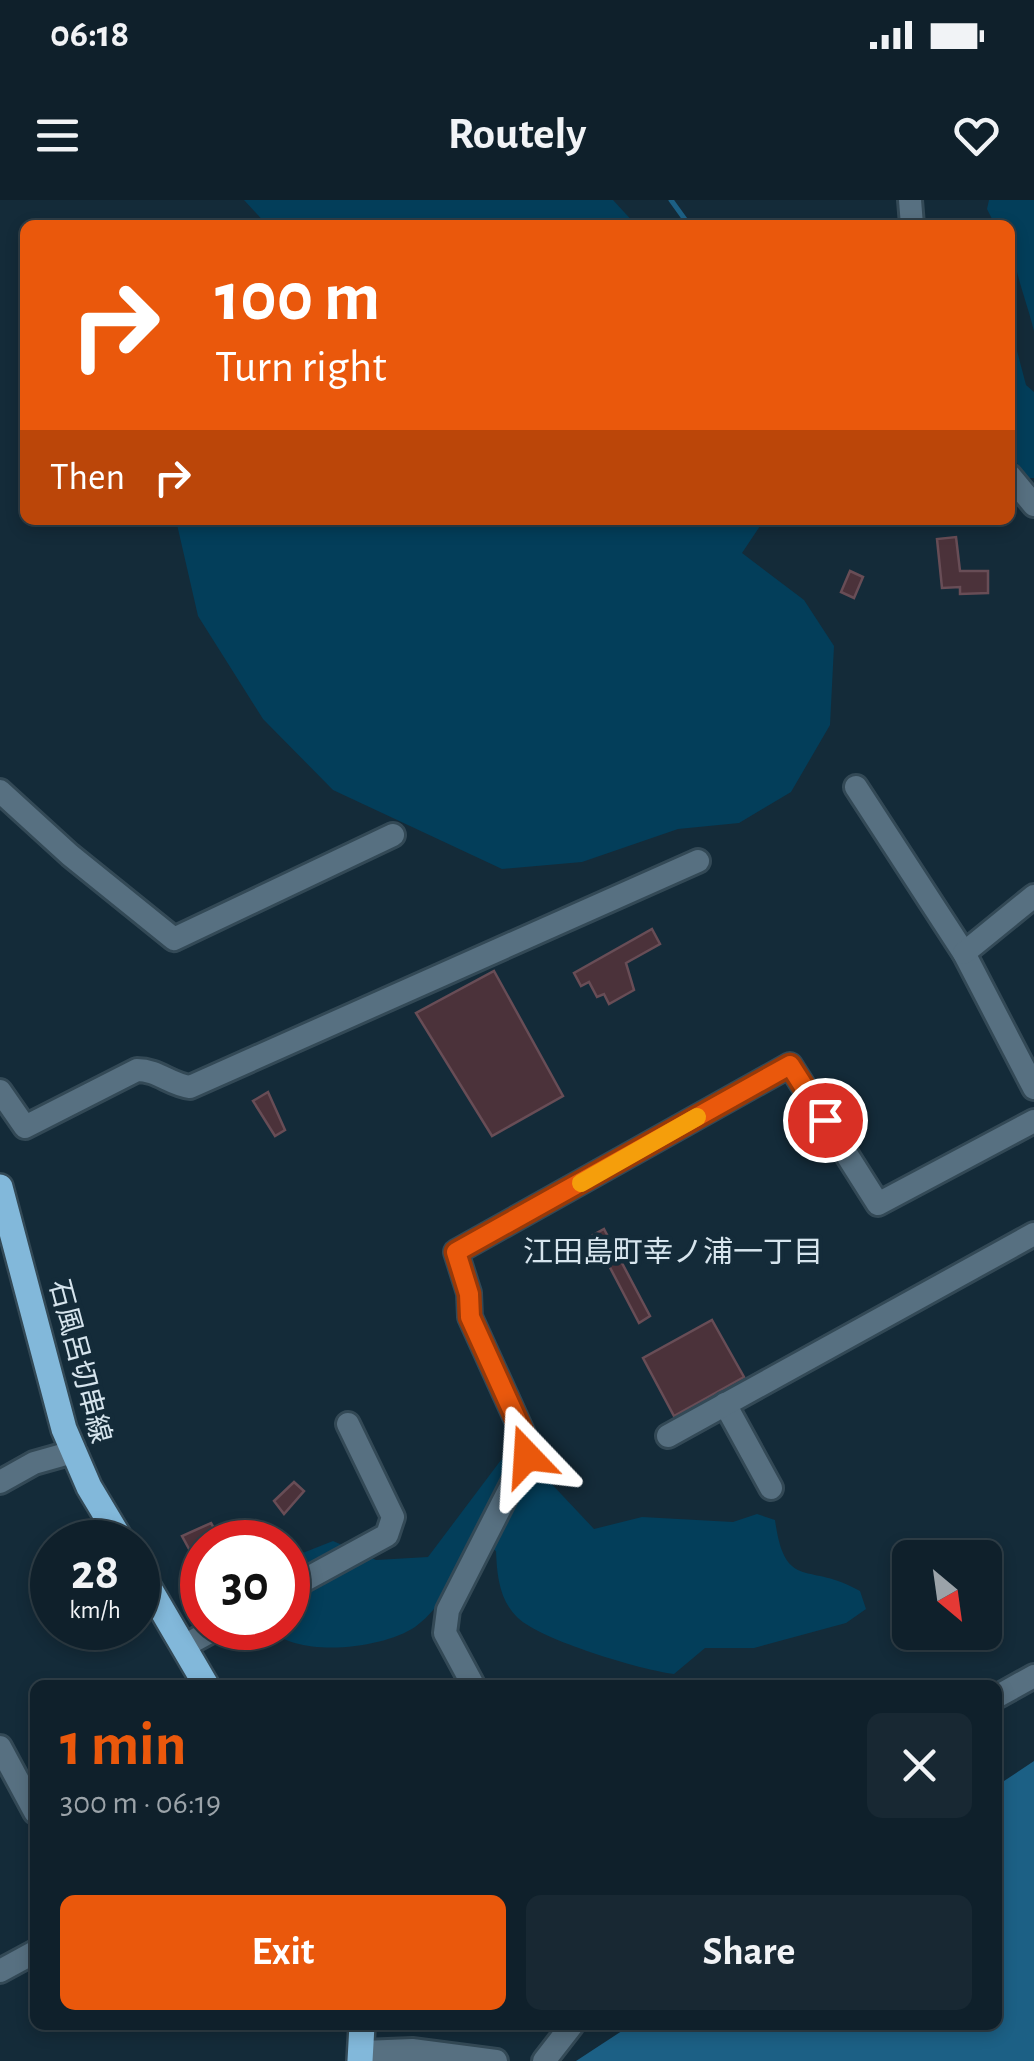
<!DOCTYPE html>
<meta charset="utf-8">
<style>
body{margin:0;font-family:"Alegreya Sans","Noto Sans JP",sans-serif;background:#182833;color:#f1f3f6;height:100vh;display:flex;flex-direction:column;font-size:38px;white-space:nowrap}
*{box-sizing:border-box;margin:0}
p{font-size:32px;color:#9ba3a9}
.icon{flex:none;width:55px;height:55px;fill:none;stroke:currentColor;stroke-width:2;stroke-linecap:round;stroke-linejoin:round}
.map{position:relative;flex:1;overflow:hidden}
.drawer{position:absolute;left:30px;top:1480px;width:972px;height:350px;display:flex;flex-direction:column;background:#0f202b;border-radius:15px;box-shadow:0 5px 15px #0003,0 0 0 2px #2f3e47}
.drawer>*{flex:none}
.guide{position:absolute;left:20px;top:20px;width:995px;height:305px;border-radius:15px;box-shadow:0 5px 15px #0003,0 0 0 2px #2f3e47;background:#ea580c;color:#fff;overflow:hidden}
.needle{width:65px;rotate:151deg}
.fabs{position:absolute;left:892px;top:1340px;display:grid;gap:20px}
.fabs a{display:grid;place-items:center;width:110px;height:110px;border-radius:15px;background:#0f202b;box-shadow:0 5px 15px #0003,0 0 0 2px #2f3e47;font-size:50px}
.speed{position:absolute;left:30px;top:1320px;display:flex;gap:20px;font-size:50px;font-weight:700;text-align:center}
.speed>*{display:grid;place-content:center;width:130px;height:130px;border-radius:50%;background:#0f202b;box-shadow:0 5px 15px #0003,0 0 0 2px #2f3e47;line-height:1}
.speed small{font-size:25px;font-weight:400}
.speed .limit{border:15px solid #d22;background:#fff;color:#111}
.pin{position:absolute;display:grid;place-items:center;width:85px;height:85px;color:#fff;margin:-42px;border:5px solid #fff;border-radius:50%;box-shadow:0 2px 10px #0007}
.me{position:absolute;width:110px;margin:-55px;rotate:340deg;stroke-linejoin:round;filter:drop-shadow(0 0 8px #0008)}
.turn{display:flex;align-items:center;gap:35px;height:210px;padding:0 30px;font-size:45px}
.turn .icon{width:130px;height:130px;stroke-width:2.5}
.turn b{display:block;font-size:70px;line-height:85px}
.then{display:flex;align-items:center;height:95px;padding:0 30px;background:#0003;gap:20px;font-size:38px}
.round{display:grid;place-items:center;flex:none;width:105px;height:105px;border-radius:15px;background:#182833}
.head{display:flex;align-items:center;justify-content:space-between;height:170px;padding:0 30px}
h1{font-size:60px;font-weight:700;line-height:75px;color:#ea580c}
.action{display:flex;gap:20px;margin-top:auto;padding:20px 30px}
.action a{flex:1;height:115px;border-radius:15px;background:#ea580c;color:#fff;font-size:40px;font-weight:700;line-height:115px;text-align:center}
.action a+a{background:#182833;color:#f1f3f6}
.status{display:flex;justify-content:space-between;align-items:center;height:70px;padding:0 50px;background:#0f202b;direction:ltr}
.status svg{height:28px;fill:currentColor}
header{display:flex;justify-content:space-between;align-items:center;height:130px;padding:0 30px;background:#0f202b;font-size:45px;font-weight:700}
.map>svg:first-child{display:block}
.green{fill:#033e5a}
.water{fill:#1c6085}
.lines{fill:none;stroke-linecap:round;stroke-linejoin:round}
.stream{stroke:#1c6085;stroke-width:5}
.building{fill:#4b323a;stroke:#684d56;stroke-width:2.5}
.minor-casing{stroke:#334956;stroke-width:28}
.major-casing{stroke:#334956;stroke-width:30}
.minor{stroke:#577081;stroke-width:22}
.major{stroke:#82b8da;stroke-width:25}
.route-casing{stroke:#983908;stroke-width:25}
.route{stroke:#ea580c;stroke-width:18}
.slow{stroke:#f59e0b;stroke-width:18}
.labels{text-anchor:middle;stroke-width:9;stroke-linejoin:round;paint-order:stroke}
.street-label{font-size:28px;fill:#d6e4ed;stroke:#142b39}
.neighbourhood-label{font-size:30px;fill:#d6e4ed;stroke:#142b39}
</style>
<div class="status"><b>06:18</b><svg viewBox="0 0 49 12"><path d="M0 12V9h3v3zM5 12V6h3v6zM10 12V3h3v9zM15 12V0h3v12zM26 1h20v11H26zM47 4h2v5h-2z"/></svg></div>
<header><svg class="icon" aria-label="menu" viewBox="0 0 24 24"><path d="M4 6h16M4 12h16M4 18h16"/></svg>Routely<svg class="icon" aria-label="heart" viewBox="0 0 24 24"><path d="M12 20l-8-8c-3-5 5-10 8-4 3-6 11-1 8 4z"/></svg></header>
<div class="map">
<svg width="1034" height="1861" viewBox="0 0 1034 1861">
<rect width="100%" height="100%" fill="#142b39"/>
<g class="green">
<path d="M244,0H613L636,25H267Z"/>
<path d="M989,0H1034V131C1025,95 1010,62 1010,25H995L987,9Z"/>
<path d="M1010,124L1026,185L1034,192V278H1026L1010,251Z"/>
<path d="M176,320H764L742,353L804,400L834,446L830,525L791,592L739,623L678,629L582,662L502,669L333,590L263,519L198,416Z"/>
<path d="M511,1255L546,1278L594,1329L642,1317L733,1322L757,1314L775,1320C785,1393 809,1361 860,1391L866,1409L846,1423L754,1448H705L674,1474C641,1470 541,1440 518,1418C499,1400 497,1375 496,1351L477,1338C460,1368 444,1406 415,1427C382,1449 297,1459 268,1428H288L290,1358L333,1341L376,1360L428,1357L501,1260Z"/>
</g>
<path class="water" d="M1034,1561V1861H576L631,1825H998V1585Z"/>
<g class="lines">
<path class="stream" d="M671,0L689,25"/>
</g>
<g class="building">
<path d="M956,337L960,371H988V393L960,394V387L942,388L937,339Z"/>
<path d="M850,371L863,377L854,398L841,392Z"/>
<path d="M652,729L660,744L626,763L634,790L609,804L604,794L597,797L589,782L581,786L574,773Z"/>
<path d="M494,771L563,896L492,936L416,813Z"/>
<path d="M268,892L285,930L275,936L253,901Z"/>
<path d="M604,1029L650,1116L639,1123L593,1035Z"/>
<path d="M712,1120L744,1177L674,1216L643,1158Z"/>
<path d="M294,1282L304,1291L284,1314L274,1301Z"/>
<path d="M211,1323L222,1342H202V1353L194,1358L182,1336Z"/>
</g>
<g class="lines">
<defs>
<g id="minor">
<path d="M910,0L912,25"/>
<path d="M1010,276L1034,305"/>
<path d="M856,587L964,753L1034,888"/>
<path d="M0,591L70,655L174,739L393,635"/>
<path d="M964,753L1034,696"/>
<path d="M0,891L25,927L137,870C158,870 169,884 190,887L698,661"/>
<path d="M725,1204L771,1288"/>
<path d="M668,1236L1034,1034"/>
<path d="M0,1282L34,1263L73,1252"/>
<path d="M288,1389L387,1335L393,1317L348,1224"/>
<path d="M184,1446L217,1428"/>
<path d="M473,1485L445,1433L448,1410L527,1255L524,1236L470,1117L469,1093L456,1052L790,865L878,1004L1034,921"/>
<path d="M998,1496L1034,1476"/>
<path d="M0,1547L35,1612"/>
<path d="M0,1771L35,1752"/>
<path d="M363,1852L412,1850L496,1861"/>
<path d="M544,1861L572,1825"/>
</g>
<g id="major">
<path d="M0,987L64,1229L89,1287L122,1342"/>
<path d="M138,1369L206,1485"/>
<path d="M360,1861L362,1825"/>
</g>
</defs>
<use href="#minor" class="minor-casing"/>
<use href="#major" class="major-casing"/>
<use href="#minor" class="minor"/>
<use href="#major" class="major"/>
</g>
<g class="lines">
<defs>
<path id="route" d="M527,1256L524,1236L470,1117L469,1094L456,1052L790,865L825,920"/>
</defs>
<use href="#route" class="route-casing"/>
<use href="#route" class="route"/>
<path class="slow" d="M581,983L697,917"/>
</g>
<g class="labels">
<g class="street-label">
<text transform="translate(81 1161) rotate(75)" y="10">石風呂切串線</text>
</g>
<g class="neighbourhood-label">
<text x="673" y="1062">江田島町幸ノ浦一丁目</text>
</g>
</g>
</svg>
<div class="fabs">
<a><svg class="needle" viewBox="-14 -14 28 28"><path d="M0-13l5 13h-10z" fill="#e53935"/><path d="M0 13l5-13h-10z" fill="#9ba3a9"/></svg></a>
</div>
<div class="speed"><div>28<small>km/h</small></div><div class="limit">30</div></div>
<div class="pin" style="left:825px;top:920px;background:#d93025"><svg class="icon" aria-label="arrive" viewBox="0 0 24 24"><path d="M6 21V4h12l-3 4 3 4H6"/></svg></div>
<svg class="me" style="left:527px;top:1256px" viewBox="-20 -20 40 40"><path d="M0-17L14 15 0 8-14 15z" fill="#ea580c" stroke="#fff" stroke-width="4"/></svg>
<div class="guide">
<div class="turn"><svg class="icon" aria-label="right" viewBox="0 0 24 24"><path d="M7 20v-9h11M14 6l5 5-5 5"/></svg><div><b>100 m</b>Turn right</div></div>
<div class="then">Then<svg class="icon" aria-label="right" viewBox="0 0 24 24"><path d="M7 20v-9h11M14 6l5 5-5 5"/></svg></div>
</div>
<section class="drawer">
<div class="head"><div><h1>1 min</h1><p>300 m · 06:19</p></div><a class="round"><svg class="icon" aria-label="close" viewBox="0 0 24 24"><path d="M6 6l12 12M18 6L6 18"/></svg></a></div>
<div class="action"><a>Exit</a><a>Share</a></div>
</section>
</div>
